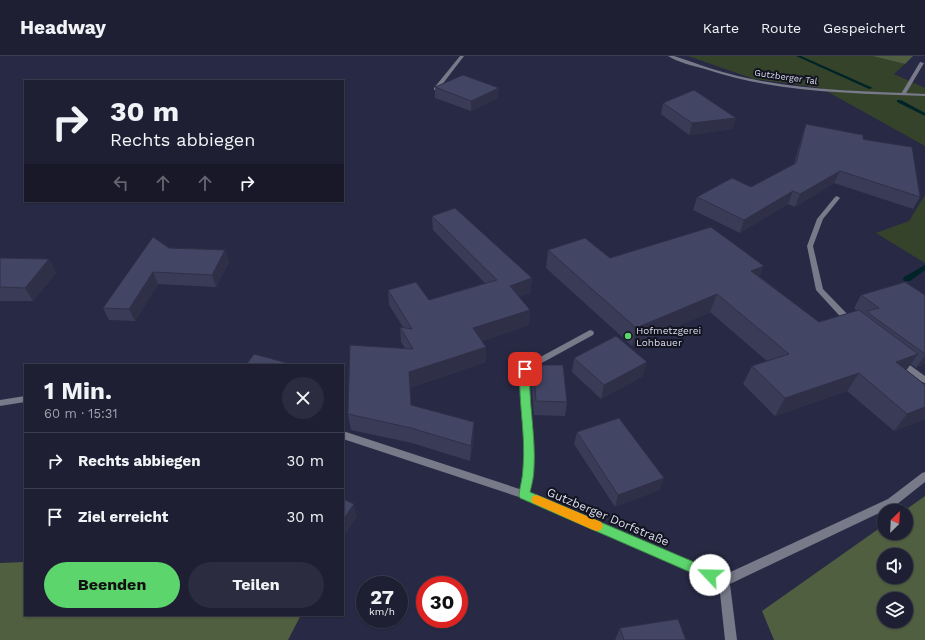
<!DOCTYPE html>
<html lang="de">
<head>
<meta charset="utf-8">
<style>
  :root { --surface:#1e1f33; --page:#2b2c3f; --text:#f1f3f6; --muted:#a1a2ac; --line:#3c3d4e; --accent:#5dd56d }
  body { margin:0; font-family:"Work Sans",sans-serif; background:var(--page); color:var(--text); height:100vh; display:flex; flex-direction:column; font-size:15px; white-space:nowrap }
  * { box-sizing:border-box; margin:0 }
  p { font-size:13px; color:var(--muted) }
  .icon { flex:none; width:22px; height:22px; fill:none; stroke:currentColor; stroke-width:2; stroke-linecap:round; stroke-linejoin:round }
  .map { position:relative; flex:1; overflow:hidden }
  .panel { position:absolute; left:24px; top:308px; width:320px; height:252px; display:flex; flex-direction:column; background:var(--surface); border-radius:0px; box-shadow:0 1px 3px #0004,0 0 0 1px var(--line) }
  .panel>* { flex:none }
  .banner { position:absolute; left:24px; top:24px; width:320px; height:122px; border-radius:0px; box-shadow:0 1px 3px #0004,0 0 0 1px var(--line); background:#1e1f33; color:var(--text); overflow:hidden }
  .needle { width:26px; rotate:24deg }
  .buttons { position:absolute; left:877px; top:448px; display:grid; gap:8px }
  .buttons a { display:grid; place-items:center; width:36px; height:36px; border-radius:50%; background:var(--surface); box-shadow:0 1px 3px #0004,0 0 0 1px var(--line); font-size:20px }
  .speed { position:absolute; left:356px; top:520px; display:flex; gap:8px; font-size:20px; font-weight:700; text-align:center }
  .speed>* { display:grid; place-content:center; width:52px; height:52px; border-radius:50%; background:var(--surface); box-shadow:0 1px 3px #0004,0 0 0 1px var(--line); line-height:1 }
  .speed small { font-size:10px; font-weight:400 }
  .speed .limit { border:6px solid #d22; background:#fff; color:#111 }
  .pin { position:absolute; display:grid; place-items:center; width:34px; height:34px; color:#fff; margin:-17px; border-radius:8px; box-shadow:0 2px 6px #0006 }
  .me { position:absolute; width:44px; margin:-22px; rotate:294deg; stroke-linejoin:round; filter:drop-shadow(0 0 3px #0008) }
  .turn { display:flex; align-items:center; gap:14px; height:84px; padding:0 20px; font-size:18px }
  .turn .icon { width:52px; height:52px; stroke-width:2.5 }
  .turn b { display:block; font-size:28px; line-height:34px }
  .lanes { display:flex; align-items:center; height:38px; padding:0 20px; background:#0003; justify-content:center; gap:20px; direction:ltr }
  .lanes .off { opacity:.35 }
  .round { display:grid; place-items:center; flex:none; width:42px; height:42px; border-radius:21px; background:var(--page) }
  .headline { display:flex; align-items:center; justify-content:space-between; height:68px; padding:0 20px }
  h1 { font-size:24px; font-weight:700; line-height:30px }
  .action { display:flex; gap:8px; margin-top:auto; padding:8px 20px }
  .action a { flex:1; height:46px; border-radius:24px; background:var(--accent); color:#111; font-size:16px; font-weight:700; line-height:46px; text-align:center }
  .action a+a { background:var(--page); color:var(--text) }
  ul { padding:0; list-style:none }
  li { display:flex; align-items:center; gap:12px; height:56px; padding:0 20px; border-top:1px solid var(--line) }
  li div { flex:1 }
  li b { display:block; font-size:15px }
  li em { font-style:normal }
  header { display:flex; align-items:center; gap:24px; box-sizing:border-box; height:56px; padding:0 20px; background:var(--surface); border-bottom:1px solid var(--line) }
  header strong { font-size:19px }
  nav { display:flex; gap:22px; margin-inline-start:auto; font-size:14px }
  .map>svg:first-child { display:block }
  .green { fill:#36432b }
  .forest { fill:#4f5f40; fill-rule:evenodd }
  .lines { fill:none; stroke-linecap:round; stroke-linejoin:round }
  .stream { fill:#002328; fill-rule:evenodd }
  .lane { fill:#787989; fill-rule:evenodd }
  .street { fill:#787989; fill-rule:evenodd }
  .wall { fill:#3a3b57 }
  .shaded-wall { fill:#2f3047 }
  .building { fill:#434565; stroke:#2f3047 }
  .route { fill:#5dd56d; stroke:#3c8a47 }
  .slow { fill:#f59e0b }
  .poi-dot { fill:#5dd56d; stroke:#12131f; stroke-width:1.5 }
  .labels { text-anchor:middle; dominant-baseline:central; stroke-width:4; stroke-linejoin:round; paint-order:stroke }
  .far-street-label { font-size:9px; fill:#dbddef; stroke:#12131f }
  .poi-label { font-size:10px; fill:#dbddef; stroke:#12131f; text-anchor:start }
  .near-street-label { font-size:12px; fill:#dbddef; stroke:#12131f }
</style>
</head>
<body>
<header>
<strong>Headway</strong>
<nav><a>Karte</a><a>Route</a><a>Gespeichert</a></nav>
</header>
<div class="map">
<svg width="925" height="584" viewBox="0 0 925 584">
  <rect width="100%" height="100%" fill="#282944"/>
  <!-- green -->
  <g class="green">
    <polygon points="688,0 872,0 905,8 894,18 925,32 925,90 821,32 754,23"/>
    <polygon points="925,139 925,207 876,177 909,165"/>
  </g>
  <!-- forest -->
  <g class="forest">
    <polygon points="872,0 913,0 905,8"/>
    <path d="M925,440V584H774L762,555L884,469V477H906V455H904ZM884,499H906V521H884ZM884,543H906V565H884Z"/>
    <polygon points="25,506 25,559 301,559 288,584 0,584 0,507"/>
  </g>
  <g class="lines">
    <!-- stream -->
    <g class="stream">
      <polygon points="796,0 801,0 873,32 869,33"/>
      <polygon points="897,44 901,44 925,57 925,60 897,46"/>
      <polygon points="925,209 925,214 910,225 904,225 903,223 904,221"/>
    </g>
    <!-- lane -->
    <g class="lane">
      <polygon points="460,0 464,0 438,34 434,34 434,32"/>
      <polygon points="920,6 924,7 905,39 901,39 901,38"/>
      <polygon points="837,140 840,142 823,163 813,190 823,233 853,264 854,266 853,268 847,268 816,234 807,190 817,163 835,141"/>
      <path d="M590,274L593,275L594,277L593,279L529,314V338L534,400L533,415L529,439L528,442L524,443L520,442L519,439C521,430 524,421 524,412C527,379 520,346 521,313L522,311Z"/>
      <polygon points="900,302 925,320 925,327 922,326 897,307 896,305"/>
    </g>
    <!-- street -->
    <g class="street">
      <path d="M668,0H674C698,8 722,17 747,22C805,35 865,35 925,38V40C851,37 776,37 705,13C693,10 678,6 668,0Z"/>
      <polygon points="25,340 25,346 0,350 0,344"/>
      <polygon points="343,375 535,438 724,519 888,443 922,417 925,416 925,426 896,449 730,528 737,584 725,584 719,528 528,444 343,383"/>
    </g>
  </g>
  <!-- wall -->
  <g class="wall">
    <polygon points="435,31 498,42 471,55 435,42"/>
    <polygon points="663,47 736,62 732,73 689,79 661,58"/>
    <polygon points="806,68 863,83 920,141 913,153 834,127 795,151 788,148 740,177 693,154 697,141 751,131 794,108 802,80"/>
    <polygon points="432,160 532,222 530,237 519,241 530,254 529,269 482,285 486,306 410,332 411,349 474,381 470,405 412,387 351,374 348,358 405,292 401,286 400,271 403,271 389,249 388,234 429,244 485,227 433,174"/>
    <polygon points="169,192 225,194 229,206 216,231 158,228 135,265 109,264 103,252"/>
    <polygon points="548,194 760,221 819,266 857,255 854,252 861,239 925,239 925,308 916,312 911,308 906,314 925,329 925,363 894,375 847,335 775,360 743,328 752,310 767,305 710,256 632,290 546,212"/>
    <polygon points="0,202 49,203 56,217 33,245 0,245"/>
    <polygon points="574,302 643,320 601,343 572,316"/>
    <polygon points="533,309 567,346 565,360 534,359 531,323"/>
    <polygon points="577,376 664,422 659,434 615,451 574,388"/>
    <polygon points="620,572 686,584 615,584"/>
  </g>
  <!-- shaded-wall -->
  <g class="shaded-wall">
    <polygon points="499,32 498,42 471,55 471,45"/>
    <polygon points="736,62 732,73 689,79 692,67"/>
    <polygon points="840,115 834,127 795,151 800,138"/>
    <polygon points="793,135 788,148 740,177 744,164"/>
    <polygon points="225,194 229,206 216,231 212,219"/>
    <polygon points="49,203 56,217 33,245 25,232"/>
    <polygon points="764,210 757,228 751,215"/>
    <polygon points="153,216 158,228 135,265 129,253"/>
    <polygon points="532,222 530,237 509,245 510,230"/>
    <polygon points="717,238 710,256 632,290 636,272"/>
    <polygon points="530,254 529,269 473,288 473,272"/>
    <polygon points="486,291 486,306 410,332 412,364 409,316"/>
    <polygon points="918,298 905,316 896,306"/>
    <polygon points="925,299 925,308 916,312"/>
    <polygon points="647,306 643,320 601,343 604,329"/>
    <polygon points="859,317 847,335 775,360 785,342"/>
    <polygon points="925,351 925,363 894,375 907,358"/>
    <polygon points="474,366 474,381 470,405 471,390"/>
    <polygon points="664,422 659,434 615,451 618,439"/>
    <polygon points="354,448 357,461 343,482 343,464"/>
  </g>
  <!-- building -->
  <g class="building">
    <polygon points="463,19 499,32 471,45 435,31"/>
    <polygon points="694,34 736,62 692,67 663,47"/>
    <polygon points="806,68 863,79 863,83 867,84 912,91 920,141 840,115 800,138 793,135 744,164 697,141 732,122 751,131 796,107"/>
    <polygon points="455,152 532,222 510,230 530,254 473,272 486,291 409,316 411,349 474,366 471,390 411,372 348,358 350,289 413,293 400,271 412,273 388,234 416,226 429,244 497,224 432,160"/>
    <polygon points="711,171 764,210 751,215 819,266 859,254 918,298 896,306 925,329 925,351 907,358 859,317 785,342 752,310 789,298 717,238 636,272 548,194 585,182 610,202"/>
    <polygon points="153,181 169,192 225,194 212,219 153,216 129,253 103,252"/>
    <polygon points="0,202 49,203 25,232 0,231"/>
    <polygon points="905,226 925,239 925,298 871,259 867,255 879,252 861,239"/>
    <polygon points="616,280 647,306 604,329 574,302"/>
    <polygon points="254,298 291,308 290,309 246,309"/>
    <polygon points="533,309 563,309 567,346 536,345"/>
    <polygon points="619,362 664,422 618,439 577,376"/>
    <polygon points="343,443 354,448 343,464"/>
    <polygon points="678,563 686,584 624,584 620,572"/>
  </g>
  <!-- route -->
  <path class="route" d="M525,310L530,313C528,346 536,379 534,412C534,420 532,428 530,436L715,515L716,519L715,523L710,525L706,523L520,442L519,439C520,430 523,421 523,412C526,379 518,346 520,313Z"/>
  <!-- slow -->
  <polygon class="slow" points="537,439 601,466 603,470 601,474 597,475 593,474 533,447 531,444 533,440"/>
  <!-- markers -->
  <circle class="poi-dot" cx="628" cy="280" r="4"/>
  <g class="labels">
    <!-- far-street labels -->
    <g class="far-street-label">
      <text transform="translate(786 21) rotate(8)">Gutzberger Tal</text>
    </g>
    <!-- poi labels -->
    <g class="poi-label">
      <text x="636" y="274">Hofmetzgerei<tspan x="636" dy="12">Lohbauer</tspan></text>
    </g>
    <!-- near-street labels -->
    <g class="near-street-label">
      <text transform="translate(608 461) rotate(23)">Gutzberger Dorfstraße</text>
    </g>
  </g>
</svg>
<div class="buttons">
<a><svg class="needle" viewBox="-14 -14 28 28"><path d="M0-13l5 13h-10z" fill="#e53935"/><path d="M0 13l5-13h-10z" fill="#a1a2ac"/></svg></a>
<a><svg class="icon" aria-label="sound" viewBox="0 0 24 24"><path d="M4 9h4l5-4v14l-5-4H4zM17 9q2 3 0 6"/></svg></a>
<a><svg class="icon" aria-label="layers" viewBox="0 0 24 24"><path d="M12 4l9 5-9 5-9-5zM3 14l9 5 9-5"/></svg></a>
</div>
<div class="speed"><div>27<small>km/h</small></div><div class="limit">30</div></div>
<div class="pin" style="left:525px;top:313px;background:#d93025"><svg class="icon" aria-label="arrive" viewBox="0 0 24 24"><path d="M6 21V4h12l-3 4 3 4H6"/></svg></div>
<svg class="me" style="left:710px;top:519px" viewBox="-20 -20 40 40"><circle r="19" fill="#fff"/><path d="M0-13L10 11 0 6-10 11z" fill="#5dd56d"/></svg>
<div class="banner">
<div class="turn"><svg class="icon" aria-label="right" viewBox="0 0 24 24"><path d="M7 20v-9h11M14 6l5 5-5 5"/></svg><div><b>30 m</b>Rechts abbiegen</div></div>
<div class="lanes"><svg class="icon off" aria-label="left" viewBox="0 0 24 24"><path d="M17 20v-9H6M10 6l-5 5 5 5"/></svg><svg class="icon off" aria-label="ahead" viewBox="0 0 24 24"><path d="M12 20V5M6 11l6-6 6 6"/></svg><svg class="icon off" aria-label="ahead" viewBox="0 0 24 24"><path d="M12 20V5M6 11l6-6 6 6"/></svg><svg class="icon" aria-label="right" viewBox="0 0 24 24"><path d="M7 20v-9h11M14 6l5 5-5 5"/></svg></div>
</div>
<section class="panel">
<div class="headline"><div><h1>1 Min.</h1><p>60 m · 15:31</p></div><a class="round"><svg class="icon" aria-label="close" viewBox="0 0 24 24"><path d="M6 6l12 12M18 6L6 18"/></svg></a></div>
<ul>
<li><svg class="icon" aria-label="right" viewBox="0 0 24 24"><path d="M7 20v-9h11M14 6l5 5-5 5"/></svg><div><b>Rechts abbiegen</b></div><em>30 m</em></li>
<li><svg class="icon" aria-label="arrive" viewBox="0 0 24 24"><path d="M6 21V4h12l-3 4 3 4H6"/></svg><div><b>Ziel erreicht</b></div><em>30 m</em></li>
</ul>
<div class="action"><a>Beenden</a><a>Teilen</a></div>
</section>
</div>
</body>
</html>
